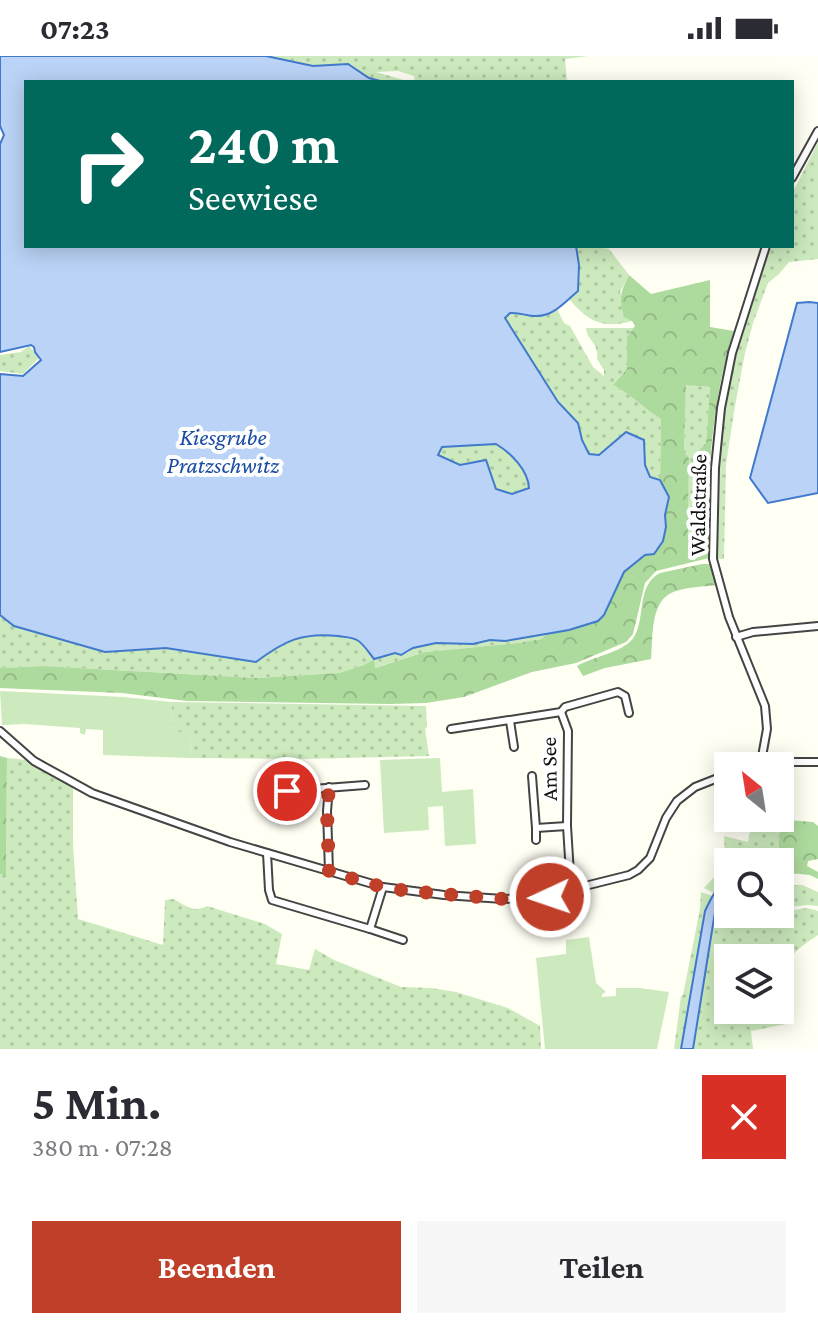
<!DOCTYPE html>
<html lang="de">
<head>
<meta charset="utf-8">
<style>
  :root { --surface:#fff; --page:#f7f7f7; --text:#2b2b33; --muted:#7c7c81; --accent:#c03f29 }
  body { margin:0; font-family:"Crimson Pro",serif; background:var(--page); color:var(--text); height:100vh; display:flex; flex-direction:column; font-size:30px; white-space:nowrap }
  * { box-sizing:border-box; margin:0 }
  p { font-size:26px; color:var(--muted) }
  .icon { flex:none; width:44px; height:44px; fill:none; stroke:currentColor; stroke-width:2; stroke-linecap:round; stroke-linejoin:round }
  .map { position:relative; height:993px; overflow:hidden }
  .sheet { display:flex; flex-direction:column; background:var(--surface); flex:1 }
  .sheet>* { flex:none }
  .top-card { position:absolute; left:24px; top:24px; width:770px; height:168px; border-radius:0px; box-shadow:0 4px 20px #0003; background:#00695c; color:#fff; overflow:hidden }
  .needle { width:52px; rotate:330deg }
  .tools { position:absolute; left:714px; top:696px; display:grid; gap:16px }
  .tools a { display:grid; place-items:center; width:80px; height:80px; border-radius:0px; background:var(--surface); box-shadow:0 4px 20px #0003; font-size:40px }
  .pin { position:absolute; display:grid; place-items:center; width:68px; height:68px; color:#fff; margin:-34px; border:4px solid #fff; border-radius:50%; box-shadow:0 2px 8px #0007 }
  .me { position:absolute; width:88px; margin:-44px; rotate:267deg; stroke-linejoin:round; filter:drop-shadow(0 0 6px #0008) }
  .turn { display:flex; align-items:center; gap:28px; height:168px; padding:0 32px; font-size:36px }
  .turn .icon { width:104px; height:104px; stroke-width:2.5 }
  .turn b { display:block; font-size:56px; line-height:68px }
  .round { display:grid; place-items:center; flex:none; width:84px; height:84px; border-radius:0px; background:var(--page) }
  .summary { display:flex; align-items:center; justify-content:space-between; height:136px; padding:0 32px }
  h1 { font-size:48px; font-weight:700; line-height:60px }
  .primary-button { display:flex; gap:16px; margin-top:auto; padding:16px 32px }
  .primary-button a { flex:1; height:92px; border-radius:0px; background:var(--accent); color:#fff; font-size:32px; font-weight:700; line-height:92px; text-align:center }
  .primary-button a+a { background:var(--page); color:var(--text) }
  .status { display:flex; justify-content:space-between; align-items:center; height:56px; padding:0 40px; background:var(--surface); direction:ltr }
  .status svg { height:22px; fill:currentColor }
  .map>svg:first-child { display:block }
  .grass { fill:url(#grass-dots); fill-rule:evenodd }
  .forest { fill:url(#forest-crowns); fill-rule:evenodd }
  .garden { fill:#cceabd }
  .water { fill:#bad3f6; stroke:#417acc; stroke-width:2; fill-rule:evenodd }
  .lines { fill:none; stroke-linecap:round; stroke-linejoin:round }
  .minor-casing { stroke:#444; stroke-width:10 }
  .minor { stroke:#fff; stroke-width:6 }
  .route { stroke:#c03f29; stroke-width:14; stroke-dasharray:0 25.2 }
  .labels { text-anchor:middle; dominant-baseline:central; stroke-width:8; stroke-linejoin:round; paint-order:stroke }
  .street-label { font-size:22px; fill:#111; stroke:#fff }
  .water-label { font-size:24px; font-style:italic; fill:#1a4ca2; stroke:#fff }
</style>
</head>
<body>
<div class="status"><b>07:23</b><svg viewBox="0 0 49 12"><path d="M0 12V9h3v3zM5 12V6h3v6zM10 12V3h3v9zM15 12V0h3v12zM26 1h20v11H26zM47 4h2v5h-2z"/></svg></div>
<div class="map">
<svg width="818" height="993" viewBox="0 0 818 993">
  <defs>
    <pattern id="grass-dots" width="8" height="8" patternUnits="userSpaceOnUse" patternTransform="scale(2)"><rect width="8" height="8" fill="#cceabd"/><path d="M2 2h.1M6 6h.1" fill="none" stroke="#aec8a1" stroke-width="1.8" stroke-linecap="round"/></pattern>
    <pattern id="forest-crowns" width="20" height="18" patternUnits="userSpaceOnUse" patternTransform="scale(2)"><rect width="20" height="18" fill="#adda9d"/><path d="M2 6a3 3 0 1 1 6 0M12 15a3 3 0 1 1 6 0" fill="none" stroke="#94ba86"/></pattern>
  </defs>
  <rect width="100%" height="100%" fill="#fffff4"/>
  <!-- grass -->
  <g class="grass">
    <polygon points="266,0 588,0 565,3 567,26 415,26 414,20 398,15 376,16 410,26 384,26 369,22 348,8 313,10"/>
    <polygon points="818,86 818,203 789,206 779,218 768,227 766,232 753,267 745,297 735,350 726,408 724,503 716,503 716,452 724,353 734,298 770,190 792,190 792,138"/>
    <path d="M576,190H592L609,193L629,219L620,236L632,265C602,273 589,266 569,243L578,235L579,209Z"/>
    <path d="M557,253L564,267L570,270L593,311L604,320V314L597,303C599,286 587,285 586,272H634L627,281V313L613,329C631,338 644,353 661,363L660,424L650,421L645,409L644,384L599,399L589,398L582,384L578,367L558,346L505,262L509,257C528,256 539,262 557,253Z"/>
    <polygon points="29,290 39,302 23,318 0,315 0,299 21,296"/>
    <polygon points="686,329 710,331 706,387 703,393 699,487 688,484 689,402 684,396"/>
    <path d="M496,388C511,397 527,414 529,432L512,438L496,433L486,404L460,409L437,399L442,391Z"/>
    <path d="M0,559L14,570L105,596L166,592L256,606C284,585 302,576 338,580C344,581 352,581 357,584C364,588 369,597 375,603L395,597H408L413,592L436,587L473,588L490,584L505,585L548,577L541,583L518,587L425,596L374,612V603L364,609L339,617L257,622L43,610L0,612Z"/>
    <polygon points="171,646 426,650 427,671 425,673 429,700 301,703 190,702 191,677 174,676"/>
    <path d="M7,702L28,704L71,728L73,733V789L78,863L163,889L165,844L174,843C185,850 195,857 207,850L265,868L282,878L276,908L309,914L315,893L334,904L401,931L431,932L456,936L508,952L540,970L541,993H0V818H6Z"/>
    <polygon points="780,726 791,726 788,764 780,768 778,801 760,806 728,806 728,826 721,829 714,837 704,832 715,820 725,800 724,780 748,786 753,762 780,762"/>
    <polygon points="780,829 802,829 818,836 818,850 807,849 780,852"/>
    <polygon points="701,836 712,840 705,855 681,993 674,993 681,940 683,939 700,853"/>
    <path d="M720,845L728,852V858L752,860L780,858V856L807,852L818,855V879C773,908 782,919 791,967L751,975L753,993H693L715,856ZM728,902H780V954H728Z"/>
  </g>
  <!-- forest -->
  <g class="forest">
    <path d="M629,219L651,238L710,224V271L734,275C720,317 713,365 710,409C708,440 713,472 709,502L656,515L645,527L633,578L626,586L576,607L532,616L464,641L426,647L391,648L187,645L122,637L0,632V612L43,610L257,622L339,617L364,609L374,603L375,612L425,596L518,587L541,583L548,577L569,574L604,559L624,516L645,499L666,471L665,459L669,441L660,424L661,363C644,353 631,338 613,329L627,313V281L635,270L632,265L624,261C619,241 620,237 629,219ZM686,329L710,331L706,387L698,396L697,406L703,411L699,487L688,483L689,402L684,396Z"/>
    <path d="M702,508H710L716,529C702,531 684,531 671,537C650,547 653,583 651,603L605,612L583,620L577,610C592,601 625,596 634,581C646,562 636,529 660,517Z"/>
    <polygon points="0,700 7,702 6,819 0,818"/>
    <polygon points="788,764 813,766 818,770 818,803 808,805 807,810 818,816 818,823 810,819 780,816 780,806 760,806 778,801 780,767"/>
  </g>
  <!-- garden -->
  <g class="garden">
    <polygon points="0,635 124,641 171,646 174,675 191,677 190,702 103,699 103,674 86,673 85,679 80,677 80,672 24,668 2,669"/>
    <polygon points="440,702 442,736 473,733 476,788 445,790 443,750 428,751 429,774 384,777 380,704"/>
    <polygon points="589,881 596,927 606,936 602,938 602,941 616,940 616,932 640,932 669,936 657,993 545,993 536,902 566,898 566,884"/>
  </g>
  <!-- water -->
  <g class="water">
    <path d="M0,0H266L313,10L348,8L369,22L384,26H26V190H576L579,209L578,235C566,245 554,260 537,260C528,261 521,256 510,257L505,262L558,346L578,367L582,384L589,398L599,399L626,376L644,384L645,409L650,421L660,424L669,441L665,459L666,471L663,485L654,498L645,499L624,516L604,559L598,565L569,574L505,585L490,584L473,588L436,587L413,592L401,599L395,597L374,603C369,597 364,588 357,584C352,581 344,581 338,580C302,576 284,585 256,606L166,592L105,596L14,570L0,559V318L23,320L41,304L35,296L34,291L31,289L0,296V88L4,79L0,70ZM496,388C511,397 528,414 529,432L512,438L496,433L486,404L460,409L438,399L442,391Z"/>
    <polygon points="809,246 818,247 818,437 768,447 750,422 797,247"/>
    <path d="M728,826V837L724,838L715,856L693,993H681L705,855C711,843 715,831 728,826Z"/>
  </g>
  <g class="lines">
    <defs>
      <g id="minor">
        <polyline points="792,122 818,75"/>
        <polyline points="736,581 753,576 818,570"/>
        <polyline points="561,656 568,675 567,770 571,834"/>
        <polyline points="510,665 514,691"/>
        <polyline points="451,673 561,656 565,651 618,636 625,640 629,657"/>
        <polyline points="0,675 34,705 92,737 230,786 383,831 444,839 503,843 550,841 581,831 629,819 638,814 650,802 666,762 677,745 695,731 728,718"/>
        <polyline points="761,706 767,673 765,650 729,561 713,503 715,412 721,352 732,297 766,190"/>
        <polyline points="749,710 761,706 818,706"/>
        <polyline points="532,720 536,772"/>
        <polyline points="287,735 365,729"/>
        <polyline points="536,784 536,772 567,770"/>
        <polyline points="267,797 269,834 272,844 370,873 383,831"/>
        <polyline points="329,815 327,755 329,731"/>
        <polyline points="370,873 403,884"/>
      </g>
    </defs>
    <!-- minor casing -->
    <use href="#minor" class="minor-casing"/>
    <!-- minor -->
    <use href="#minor" class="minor"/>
  </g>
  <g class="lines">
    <!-- route -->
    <polyline class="route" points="287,735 329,731 327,755 329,816 383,831 408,835 503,843 550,841"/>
  </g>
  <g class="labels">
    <!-- street labels -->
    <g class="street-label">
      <text transform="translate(698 449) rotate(-89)">Waldstraße</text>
      <text transform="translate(549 713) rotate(-91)">Am See</text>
    </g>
    <!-- water labels -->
    <g class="water-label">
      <text x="223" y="380">Kiesgrube<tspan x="223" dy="28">Pratzschwitz</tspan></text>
    </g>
  </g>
</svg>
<div class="tools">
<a><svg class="needle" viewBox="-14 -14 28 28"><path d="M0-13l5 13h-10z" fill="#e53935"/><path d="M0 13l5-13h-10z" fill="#7c7c81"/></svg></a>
<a><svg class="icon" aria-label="search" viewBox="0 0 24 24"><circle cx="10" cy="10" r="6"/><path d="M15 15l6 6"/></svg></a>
<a><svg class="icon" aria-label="layers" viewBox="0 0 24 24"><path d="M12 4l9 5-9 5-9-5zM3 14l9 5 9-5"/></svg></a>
</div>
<div class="pin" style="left:287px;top:735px;background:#d93025"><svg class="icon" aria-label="arrive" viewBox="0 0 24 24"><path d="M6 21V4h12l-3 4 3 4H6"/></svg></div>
<svg class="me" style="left:550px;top:841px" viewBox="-20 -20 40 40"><circle r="17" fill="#c03f29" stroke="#fff" stroke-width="3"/><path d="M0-11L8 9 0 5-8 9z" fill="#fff"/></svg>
<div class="top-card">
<div class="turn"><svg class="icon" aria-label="right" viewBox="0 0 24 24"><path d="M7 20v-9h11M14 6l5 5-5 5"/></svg><div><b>240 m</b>Seewiese</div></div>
</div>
</div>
<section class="sheet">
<div class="summary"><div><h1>5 Min.</h1><p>380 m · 07:28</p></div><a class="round" style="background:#d93025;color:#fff"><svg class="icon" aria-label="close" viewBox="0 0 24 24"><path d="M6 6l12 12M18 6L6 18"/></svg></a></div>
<div class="primary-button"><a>Beenden</a><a>Teilen</a></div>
</section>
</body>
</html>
